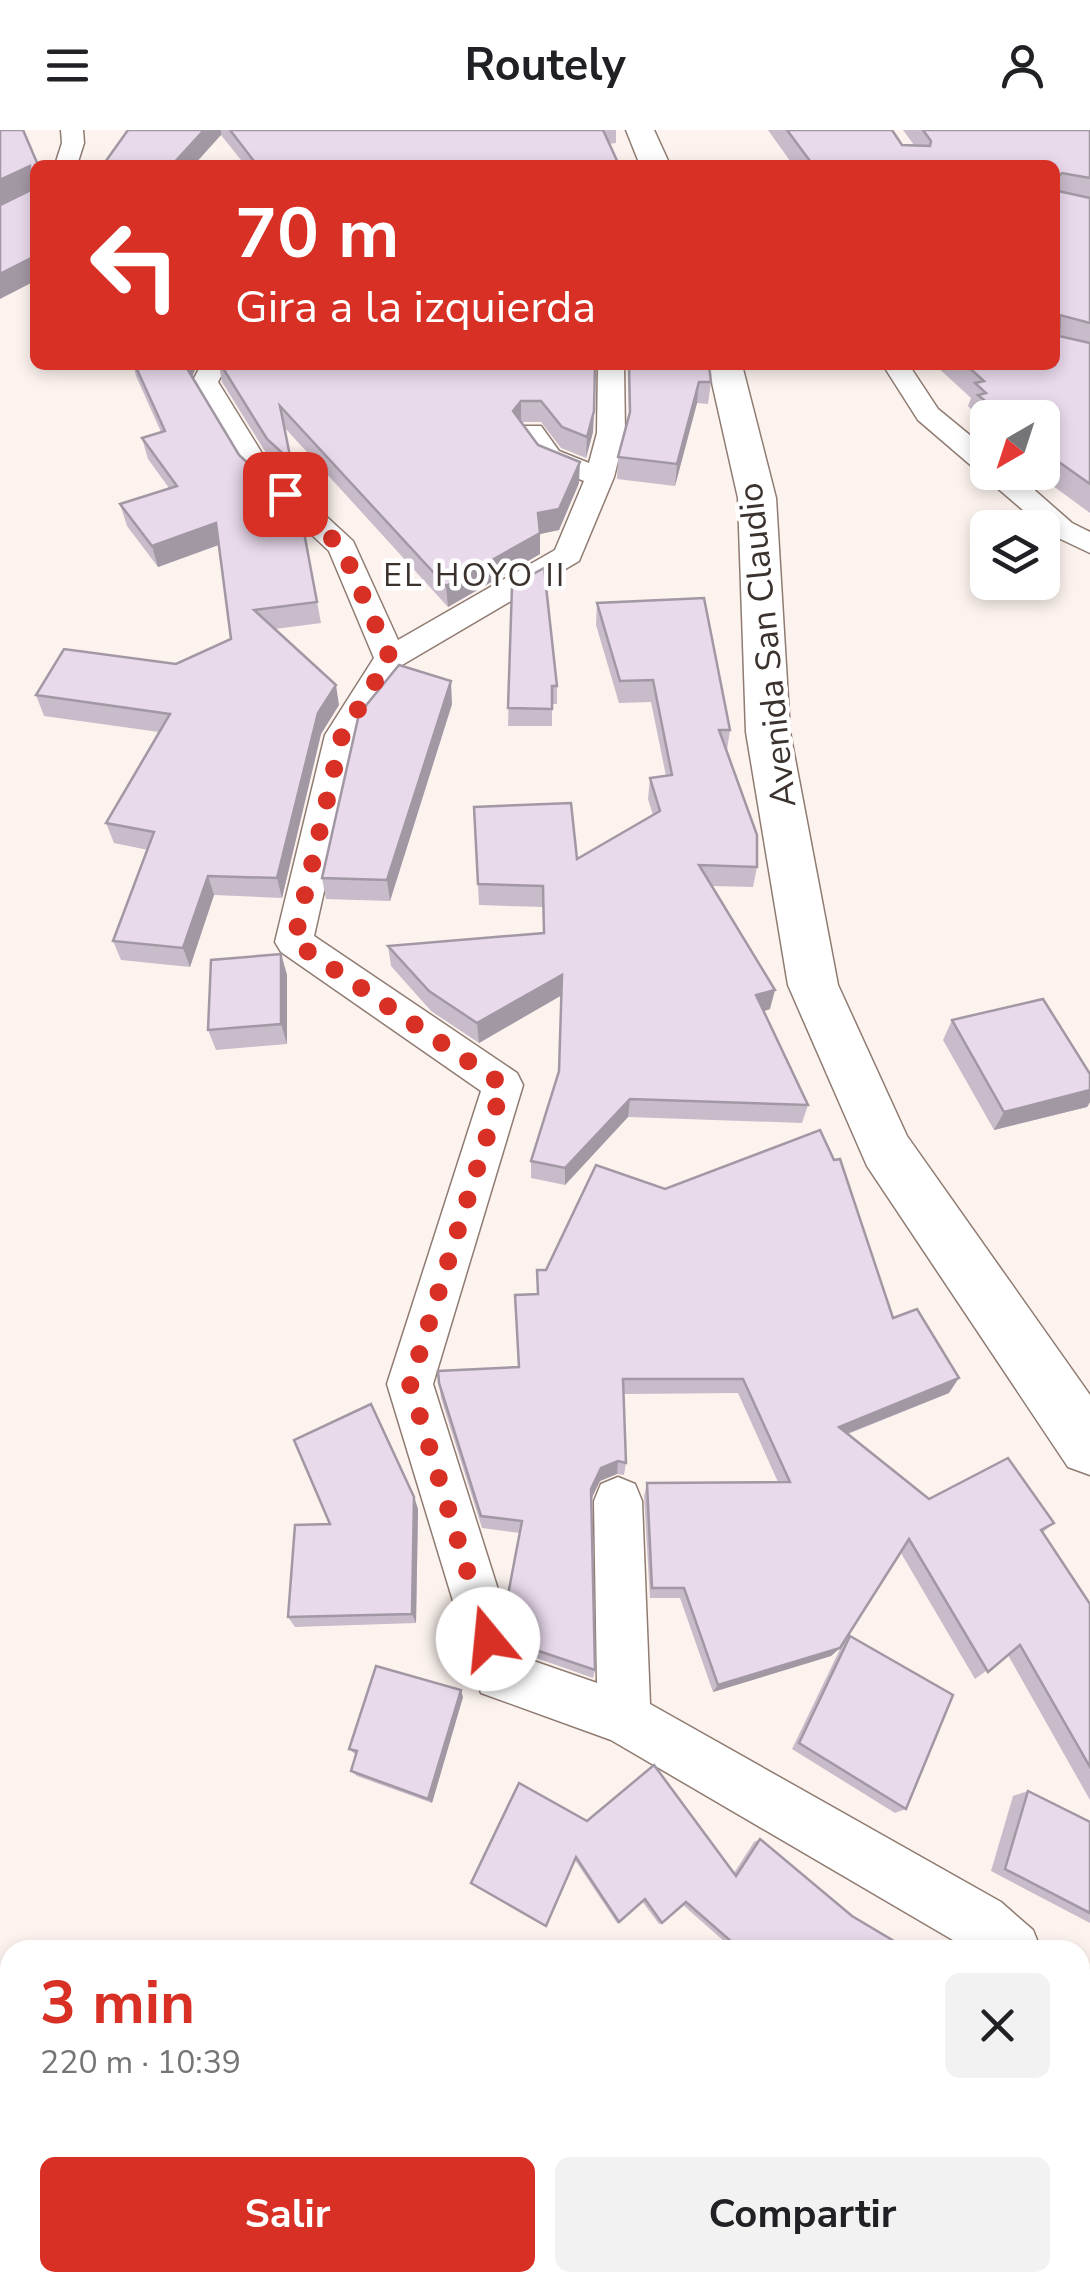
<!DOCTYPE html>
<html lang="es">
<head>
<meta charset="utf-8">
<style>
  :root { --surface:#fff; --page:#f2f2f2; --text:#202124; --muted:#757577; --accent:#d93025 }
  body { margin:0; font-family:"Nunito Sans",sans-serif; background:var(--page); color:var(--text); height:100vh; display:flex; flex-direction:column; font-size:38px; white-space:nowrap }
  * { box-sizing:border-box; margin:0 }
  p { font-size:32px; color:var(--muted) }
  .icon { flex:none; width:55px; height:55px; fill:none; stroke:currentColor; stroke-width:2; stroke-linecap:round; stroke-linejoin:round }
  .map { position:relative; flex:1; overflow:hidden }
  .details { position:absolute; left:0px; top:1810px; width:1090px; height:352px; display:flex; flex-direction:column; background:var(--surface); border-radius:30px 30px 0 0; box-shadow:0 5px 15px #0003 }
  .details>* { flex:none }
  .guide { position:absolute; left:30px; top:30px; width:1030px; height:210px; border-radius:15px; box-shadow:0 5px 15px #0003; background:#d93025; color:#fff; overflow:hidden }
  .needle { width:65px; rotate:219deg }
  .buttons { position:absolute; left:970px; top:270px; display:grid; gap:20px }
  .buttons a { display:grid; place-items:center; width:90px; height:90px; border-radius:15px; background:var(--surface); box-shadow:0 5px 15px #0003; font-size:50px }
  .pin { position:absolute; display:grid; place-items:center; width:85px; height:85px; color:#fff; margin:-42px; border-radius:20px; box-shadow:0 5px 15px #0006 }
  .me { position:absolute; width:110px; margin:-55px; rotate:343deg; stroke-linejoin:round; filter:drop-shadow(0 0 8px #0008) }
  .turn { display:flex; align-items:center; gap:35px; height:210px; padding:0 40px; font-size:45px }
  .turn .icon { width:130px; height:130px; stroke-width:2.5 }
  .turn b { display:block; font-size:70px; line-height:85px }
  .round { display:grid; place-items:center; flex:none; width:105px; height:105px; border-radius:15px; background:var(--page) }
  .overview { display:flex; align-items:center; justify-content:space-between; height:170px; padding:0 40px }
  h1 { font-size:60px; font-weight:700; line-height:75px; color:var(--accent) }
  .primary-button { display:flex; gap:20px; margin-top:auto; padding:20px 40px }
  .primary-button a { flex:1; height:115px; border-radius:15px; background:var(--accent); color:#fff; font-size:40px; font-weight:700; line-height:115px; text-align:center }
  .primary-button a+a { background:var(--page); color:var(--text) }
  header { display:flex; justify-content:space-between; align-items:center; height:130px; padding:0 40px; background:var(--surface); font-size:45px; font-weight:700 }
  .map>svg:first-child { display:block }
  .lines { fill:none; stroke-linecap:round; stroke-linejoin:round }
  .minor-casing { stroke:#8f7b71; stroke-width:3 }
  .tertiary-casing { stroke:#8f7b71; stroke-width:3 }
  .minor { fill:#fff; fill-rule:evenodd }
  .tertiary { fill:#fff; fill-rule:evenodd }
  .wall { fill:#c8bbca }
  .shaded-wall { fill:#a298a4 }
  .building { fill:#e8d9eb; stroke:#a298a4; stroke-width:2.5 }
  .route { stroke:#d93025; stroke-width:18; stroke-dasharray:0 32.4 }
  .labels { text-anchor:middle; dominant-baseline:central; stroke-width:9; stroke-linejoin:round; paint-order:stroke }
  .far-neighbourhood-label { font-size:32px; letter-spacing:2.5px; fill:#3b322e; stroke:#fff }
  .street-label { font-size:35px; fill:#3b322e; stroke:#fff }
</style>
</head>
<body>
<header><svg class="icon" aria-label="menu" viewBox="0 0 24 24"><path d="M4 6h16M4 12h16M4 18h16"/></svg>Routely<svg class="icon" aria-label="person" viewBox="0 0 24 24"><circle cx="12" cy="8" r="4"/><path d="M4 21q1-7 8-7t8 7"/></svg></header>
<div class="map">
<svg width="1090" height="2162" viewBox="0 0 1090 2162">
  <rect width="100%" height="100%" fill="#fcf3ee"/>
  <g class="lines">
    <defs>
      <g id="minor">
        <polygon points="61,0 83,0 84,13 77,35 55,35 62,13"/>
        <polygon points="201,235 227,235 218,252 268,333 353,411 398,510 555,420 584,351 539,333 517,302 521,296 541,296 559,321 589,333 597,303 598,235 624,235 625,303 614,347 579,431 402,535 359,605 314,806 517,943 523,955 433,1254 519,1526 597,1553 594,1371 601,1354 618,1347 635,1354 642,1371 650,1574 1001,1772 1033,1800 1041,1820 970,1820 611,1610 481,1563 387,1254 481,961 281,822 275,812 325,605 374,528 329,421 247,344 192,252"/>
        <polygon points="883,235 909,235 938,279 988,320 988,342 1014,342 1072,393 1090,402 1090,423 1052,405 918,290"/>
        <polygon points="1080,1851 1090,1855 1090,1918 1080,1914"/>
      </g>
      <g id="tertiary">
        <polygon points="626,0 654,0 670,35 640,35"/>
        <polygon points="708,235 742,235 776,368 790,602 838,855 907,1006 1090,1265 1090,1345 1068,1337 867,1036 788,855 746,602 738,368"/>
      </g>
    </defs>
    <!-- minor casing -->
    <use href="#minor" class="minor-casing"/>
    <!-- tertiary casing -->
    <use href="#tertiary" class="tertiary-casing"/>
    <!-- minor -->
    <use href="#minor" class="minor"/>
    <!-- tertiary -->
    <use href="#tertiary" class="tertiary"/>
  </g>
  <!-- wall -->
  <g class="wall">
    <polygon points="128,0 616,0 616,13 609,14 619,35 245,35 221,5"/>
    <polygon points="768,0 892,0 902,15 914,15 903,0 1090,0 1090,383 1034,342 1042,342 1042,288 988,288 988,302 971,288 973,281 968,276 971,268 935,235 1055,235 1055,35 793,35"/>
    <polygon points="133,235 197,235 192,246 239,325 300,381 321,493 275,499 339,575 321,604 282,768 214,765 190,837 121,830 113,811 148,720 114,713 106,693 159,602 44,586 36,565 176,534 231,509 219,415 158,437 127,396 120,374 169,358 148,329 142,308 161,302 136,246"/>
    <polygon points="219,235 595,235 593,302 586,328 561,318 541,292 521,292 538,315 579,353 559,400 540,404 540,424 448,477 285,298 294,352 271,331 222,252"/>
    <polygon points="628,235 709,235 711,252 708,274 697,273 675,356 617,349 618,327 629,287"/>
    <polygon points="512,456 557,556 557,574 552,574 552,596 508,596"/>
    <polygon points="597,473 730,600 727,620 757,737 753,757 712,756 770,879 764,881 808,975 802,993 628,987 565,1055 531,1048 531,1031 559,941 562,865 479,913 431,881 391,836 388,816 544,803 543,777 479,775 474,677 577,729 653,685 648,669 650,648 666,646 651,572 619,573 596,495"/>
    <polygon points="452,574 390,771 326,769 322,748"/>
    <polygon points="281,824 287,845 287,914 216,920 208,900"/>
    <polygon points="952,890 1090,944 1090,972 1087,977 994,1000 943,910"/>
    <polygon points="537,1140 893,1188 949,1263 848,1304 929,1369 1054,1393 1042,1403 1090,1474 1090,1670 1008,1525 975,1549 901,1423 840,1518 831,1526 713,1562 680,1468 650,1468 644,1366 647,1353 778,1352 738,1263 624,1264 626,1333 624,1345 617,1344 600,1351 592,1368 595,1540 593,1548 522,1523 520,1499 514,1497 508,1479 507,1470 520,1403 482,1398 441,1268 439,1253 519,1237 537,1164"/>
    <polygon points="414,1367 418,1379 416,1493 295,1497 288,1487"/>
    <polygon points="850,1506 906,1679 895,1683 792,1619 842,1515"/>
    <polygon points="463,1567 432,1673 357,1646 351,1641 356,1625 349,1619"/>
    <polygon points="1028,1661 1090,1692 1090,1793 991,1741 1013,1666"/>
    <polygon points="587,1691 734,1743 754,1712 760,1709 852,1786 909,1820 734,1820 683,1775 662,1793 659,1794 642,1771 617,1793 575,1730 546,1797 474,1755"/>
    <polygon points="747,2152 1078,2152 1080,2162 957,2162 955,2153 933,2162 720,2162"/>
  </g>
  <!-- shaded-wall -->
  <g class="shaded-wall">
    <polygon points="204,0 221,0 221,5 194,35 172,35"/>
    <polygon points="30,36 35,57 0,74 0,50"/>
    <polygon points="35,126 35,151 0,169 0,144"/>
    <polygon points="184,235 197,235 189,254"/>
    <polygon points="699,252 697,273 675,356 677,334"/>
    <polygon points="521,271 521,292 513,281"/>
    <polygon points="594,281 593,302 586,328 587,307"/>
    <polygon points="580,332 579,353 559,400 540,404 540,424 448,477 446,456 538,383"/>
    <polygon points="216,393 221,414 158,437 152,416"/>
    <polygon points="451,551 452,574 390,771 387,750"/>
    <polygon points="336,555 339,575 321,604 282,768 277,748 318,583"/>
    <polygon points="208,746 214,765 190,837 183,818"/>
    <polygon points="281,824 287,845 287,914 281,894"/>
    <polygon points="562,845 562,865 479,913 477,893"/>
    <polygon points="775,860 770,879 752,885 756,865"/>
    <polygon points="1090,960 1090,972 1087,977 994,1000 1004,982"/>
    <polygon points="630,969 628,987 565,1055 565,1038"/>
    <polygon points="959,1248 949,1263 831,1310 839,1297"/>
    <polygon points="618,1331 617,1344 600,1351 590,1371 591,1359 601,1338"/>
    <polygon points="414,1367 418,1379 416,1493 412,1484"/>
    <polygon points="840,1518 831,1526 713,1562 718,1555"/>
    <polygon points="461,1560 463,1567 432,1673 428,1669"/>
  </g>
  <!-- building -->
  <g class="building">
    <polygon points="0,0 23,0 38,35 35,35 35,126 0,144 0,75 31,60 30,36 0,50"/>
    <polygon points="128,0 204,0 172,35 103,35"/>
    <polygon points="230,0 603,0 619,35 257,35"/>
    <polygon points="787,0 892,0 902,15 930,16 931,11 923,0 1090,0 1090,48 1062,43 1058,47 1058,61 1090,68 1090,193 1060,185 1059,206 1090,213 1090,354 1042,320 1042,288 1006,288 978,265 986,263 975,253 984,251 966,235 1055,235 1055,35 813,35"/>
    <polygon points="135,235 185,235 239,325 300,381 317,472 254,480 336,555 318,583 277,748 208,746 183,818 113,811 154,702 106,693 170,584 36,565 64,519 176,534 231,509 216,393 152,416 120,374 177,356 142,308 165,301"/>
    <polygon points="221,235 595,235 594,281 587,307 562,297 541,271 521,271 513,281 538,315 580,332 559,379 538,383 540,403 446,456 280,276 291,331 267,309"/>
    <polygon points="629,235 709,235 711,252 699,252 677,334 618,327 630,282"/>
    <polygon points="544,438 557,556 552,556 552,579 508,578 512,456"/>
    <polygon points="704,468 730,600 719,600 757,705 757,737 699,735 775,860 756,865 808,975 630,969 565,1038 531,1031 559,941 562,845 477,893 429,861 388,816 544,803 543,756 478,754 474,677 571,673 577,729 660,681 650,648 672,645 653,550 620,551 597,473"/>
    <polygon points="399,535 451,551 387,750 322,748 359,584"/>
    <polygon points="281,824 281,894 208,900 211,830"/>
    <polygon points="1043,869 1090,944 1090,960 1004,982 952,890"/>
    <polygon points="820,1000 834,1030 840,1029 893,1188 917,1179 959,1248 839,1297 929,1369 1008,1328 1054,1393 1041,1400 1090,1474 1090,1637 1020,1515 988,1542 909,1409 840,1518 718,1555 684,1458 652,1458 647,1353 790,1352 743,1249 623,1249 626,1333 618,1331 601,1338 591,1359 595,1540 521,1515 519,1490 513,1488 507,1470 522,1391 481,1386 439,1253 438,1241 519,1237 515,1165 538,1164 537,1140 546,1140 596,1035 665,1059"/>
    <polygon points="371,1274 414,1367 412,1484 288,1487 295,1395 330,1394 294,1310"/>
    <polygon points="850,1506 953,1565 906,1679 799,1613"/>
    <polygon points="376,1536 461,1560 428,1669 351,1641 357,1621 349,1619"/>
    <polygon points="654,1635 736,1746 760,1709 852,1786 909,1820 741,1820 686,1772 662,1793 645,1769 619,1792 576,1727 546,1796 471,1753 519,1653 587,1691"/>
    <polygon points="1028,1661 1090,1692 1090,1783 1005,1739"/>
    <polygon points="789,2152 958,2152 933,2162 761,2162"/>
    <polygon points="968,2152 1078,2152 1080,2162 969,2162"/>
  </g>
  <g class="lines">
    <!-- route -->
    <polyline class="route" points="285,364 342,418 390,528 342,605 294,812 503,955 410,1254 488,1509"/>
  </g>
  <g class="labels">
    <!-- far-neighbourhood labels -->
    <g class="far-neighbourhood-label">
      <text x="475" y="445">EL HOYO II</text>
    </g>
    <!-- street labels -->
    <g class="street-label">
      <text transform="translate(767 515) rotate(-96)">Avenida San Claudio</text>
    </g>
  </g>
</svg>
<div class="buttons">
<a><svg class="needle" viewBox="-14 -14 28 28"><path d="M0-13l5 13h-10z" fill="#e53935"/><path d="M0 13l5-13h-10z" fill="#757577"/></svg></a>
<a><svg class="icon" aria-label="layers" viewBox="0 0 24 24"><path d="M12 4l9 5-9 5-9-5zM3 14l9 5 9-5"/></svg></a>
</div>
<div class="pin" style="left:285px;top:364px;background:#d93025"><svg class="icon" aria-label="arrive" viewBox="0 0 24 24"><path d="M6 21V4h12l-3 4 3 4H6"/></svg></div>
<svg class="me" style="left:488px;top:1509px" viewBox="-20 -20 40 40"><circle r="19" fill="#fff"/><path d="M0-13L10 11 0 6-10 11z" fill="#d93025"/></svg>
<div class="guide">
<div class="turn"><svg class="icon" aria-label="left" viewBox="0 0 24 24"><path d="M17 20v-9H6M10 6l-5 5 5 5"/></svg><div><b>70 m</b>Gira a la izquierda</div></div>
</div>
<section class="details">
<div class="overview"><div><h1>3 min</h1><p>220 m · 10:39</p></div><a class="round"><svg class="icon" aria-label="close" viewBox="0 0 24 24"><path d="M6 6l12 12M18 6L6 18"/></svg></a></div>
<div class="primary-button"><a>Salir</a><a>Compartir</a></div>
</section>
</div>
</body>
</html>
